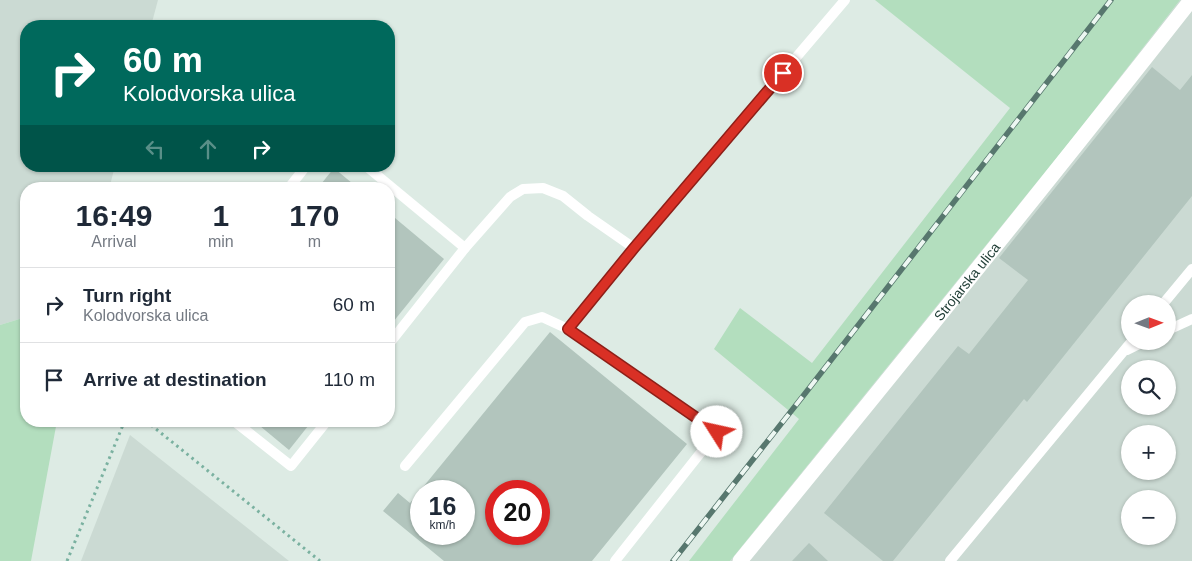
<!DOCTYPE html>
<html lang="en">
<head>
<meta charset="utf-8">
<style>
  :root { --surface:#fff; --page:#f2f2f3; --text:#1f2937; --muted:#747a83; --line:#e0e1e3 }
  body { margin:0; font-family:Helvetica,sans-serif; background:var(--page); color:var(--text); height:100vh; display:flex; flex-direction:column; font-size:19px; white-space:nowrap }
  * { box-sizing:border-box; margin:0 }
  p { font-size:16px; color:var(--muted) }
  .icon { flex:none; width:28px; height:28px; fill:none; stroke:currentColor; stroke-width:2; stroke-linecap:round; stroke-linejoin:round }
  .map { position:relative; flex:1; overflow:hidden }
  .sheet { position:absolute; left:20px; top:182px; width:375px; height:245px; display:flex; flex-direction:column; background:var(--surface); border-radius:20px; box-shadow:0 1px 4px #0004 }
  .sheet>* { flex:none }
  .banner { position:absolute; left:20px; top:20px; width:375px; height:152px; border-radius:20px; box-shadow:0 1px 4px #0004; background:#00695c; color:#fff; overflow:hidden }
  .needle { width:32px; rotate:89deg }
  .tools { position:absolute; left:1121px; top:295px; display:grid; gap:10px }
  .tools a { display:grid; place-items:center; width:55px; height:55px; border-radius:50%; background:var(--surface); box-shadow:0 1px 4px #0004; font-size:25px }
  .speed { position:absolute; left:410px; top:480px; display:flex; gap:10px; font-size:25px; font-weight:700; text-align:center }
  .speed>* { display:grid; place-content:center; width:65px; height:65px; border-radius:50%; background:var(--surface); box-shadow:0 1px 4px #0004; line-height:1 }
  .speed small { font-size:12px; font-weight:400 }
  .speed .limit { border:8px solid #d22; background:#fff; color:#111 }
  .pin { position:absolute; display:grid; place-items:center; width:42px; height:42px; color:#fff; margin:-21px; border:2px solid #fff; border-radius:50%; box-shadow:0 1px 5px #0007 }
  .me { position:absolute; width:55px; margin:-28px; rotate:305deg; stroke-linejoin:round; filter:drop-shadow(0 0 4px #0008) }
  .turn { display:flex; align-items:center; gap:18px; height:105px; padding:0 20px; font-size:22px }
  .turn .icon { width:65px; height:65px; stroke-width:2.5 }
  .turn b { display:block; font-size:35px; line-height:42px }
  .lanes { display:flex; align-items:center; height:48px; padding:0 20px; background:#0003; justify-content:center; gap:25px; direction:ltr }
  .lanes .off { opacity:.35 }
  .eta { display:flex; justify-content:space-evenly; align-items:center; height:85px; text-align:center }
  .eta b { font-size:30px; font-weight:800; line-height:35px }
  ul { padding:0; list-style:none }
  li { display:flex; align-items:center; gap:15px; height:75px; padding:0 20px; border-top:1px solid var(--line) }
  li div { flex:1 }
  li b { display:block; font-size:19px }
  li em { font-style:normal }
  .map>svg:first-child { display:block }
  .built { fill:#cbdad3; fill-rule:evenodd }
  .green { fill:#b3debe }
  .building { fill:#b2c5bd; fill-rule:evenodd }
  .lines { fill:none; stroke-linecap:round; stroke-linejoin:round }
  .path { stroke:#7ab1a0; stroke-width:3; stroke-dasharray:2.5 4; stroke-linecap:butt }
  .service { stroke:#fff; stroke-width:10 }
  .minor { stroke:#fff; stroke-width:15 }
  .rail-casing { stroke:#57776e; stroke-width:5.5 }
  .rail { stroke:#edf7f2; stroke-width:4; stroke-dasharray:11; stroke-linecap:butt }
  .route-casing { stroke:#8d1f18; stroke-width:12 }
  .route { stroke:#d93025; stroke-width:9 }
  .labels { text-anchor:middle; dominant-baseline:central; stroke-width:5; stroke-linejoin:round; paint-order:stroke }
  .street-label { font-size:14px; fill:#1d3b33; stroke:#edf7f2 }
</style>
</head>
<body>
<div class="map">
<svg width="1192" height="561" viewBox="0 0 1192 561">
  <rect width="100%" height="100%" fill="#ddebe4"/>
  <!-- built -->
  <g class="built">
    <polygon points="0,0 158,0 151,26 26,26 26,166 115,166 109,189 26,189 26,317 0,325"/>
    <path d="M1180,0H1192V561H730L1072,139ZM1130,304H1168V341H1130ZM1130,369H1168V406H1130ZM1130,434H1168V471H1130ZM1130,499H1168V536H1130Z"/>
    <polygon points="130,435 289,561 81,561"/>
  </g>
  <!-- green -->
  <g class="green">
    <polygon points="875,0 1180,0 1072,139 730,561 689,561 799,419 714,349 740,308 812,363 1010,108"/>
    <polygon points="26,317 26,421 57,421 31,561 0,561 0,325"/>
  </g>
  <!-- building -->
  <g class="building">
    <polygon points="1152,67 1180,90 1192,75 1192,196 1027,402 1024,399 893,561 883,561 824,513 958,346 969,354 1028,280 999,258"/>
    <polygon points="334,168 359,189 317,189"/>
    <polygon points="389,213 444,259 389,327"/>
    <path d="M550,332L687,444L592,561H444L383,511L398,493L410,503ZM421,491H464V534H421ZM496,491H539V534H496Z"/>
    <polygon points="254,421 312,421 289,450"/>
    <polygon points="809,543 828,561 792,561"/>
  </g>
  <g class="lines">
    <!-- path -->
    <g class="path">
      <polyline points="146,421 320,561"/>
      <polyline points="67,561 123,425 126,421"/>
    </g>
    <!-- service -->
    <g class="service">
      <polyline points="366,166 465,248"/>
      <polyline points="288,189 306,166"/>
      <polyline points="1163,304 1192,269"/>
      <polyline points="568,329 634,248 845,0"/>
      <polyline points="1168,330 1192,319"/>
      <polyline points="389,344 465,248 510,197 523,189 543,188 563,196 588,216 634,248"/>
      <polyline points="1127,350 1145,341"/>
      <polyline points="234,421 291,466 327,421"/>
      <polyline points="405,466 525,322 542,317 568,329 717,432 615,561"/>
      <polyline points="950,561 1132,341"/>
    </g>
    <!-- minor -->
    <path class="minor" id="s1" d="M740,561C892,375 1043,189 1191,0"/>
    <defs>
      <polyline id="rail" points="673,561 807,391 1111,0"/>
    </defs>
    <!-- rail casing -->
    <use href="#rail" class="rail-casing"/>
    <!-- rail -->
    <use href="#rail" class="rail"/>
  </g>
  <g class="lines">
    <defs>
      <polyline id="route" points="717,432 568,329 634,248 783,73"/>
    </defs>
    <!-- route casing -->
    <use href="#route" class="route-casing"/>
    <!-- route -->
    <use href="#route" class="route"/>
  </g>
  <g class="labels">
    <!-- street labels -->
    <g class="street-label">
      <text stroke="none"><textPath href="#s1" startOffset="360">Strojarska ulica</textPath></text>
    </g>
  </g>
</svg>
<div class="tools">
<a><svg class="needle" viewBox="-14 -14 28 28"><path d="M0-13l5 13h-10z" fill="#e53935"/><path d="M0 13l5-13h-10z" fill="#747a83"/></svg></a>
<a><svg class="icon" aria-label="search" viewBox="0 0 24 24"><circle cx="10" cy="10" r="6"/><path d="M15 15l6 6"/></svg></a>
<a>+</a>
<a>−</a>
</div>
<div class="speed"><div>16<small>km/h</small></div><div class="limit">20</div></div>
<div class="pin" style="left:783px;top:73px;background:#d93025"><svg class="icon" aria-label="arrive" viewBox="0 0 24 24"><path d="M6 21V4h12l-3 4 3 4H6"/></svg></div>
<svg class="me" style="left:717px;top:432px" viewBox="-20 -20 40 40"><circle r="19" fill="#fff"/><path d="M0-13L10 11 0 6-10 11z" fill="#d93025"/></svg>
<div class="banner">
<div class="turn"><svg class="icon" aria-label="right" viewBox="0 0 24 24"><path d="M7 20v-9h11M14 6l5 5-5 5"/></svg><div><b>60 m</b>Kolodvorska ulica</div></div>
<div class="lanes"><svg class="icon off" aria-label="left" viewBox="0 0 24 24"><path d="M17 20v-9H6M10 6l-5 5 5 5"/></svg><svg class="icon off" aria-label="ahead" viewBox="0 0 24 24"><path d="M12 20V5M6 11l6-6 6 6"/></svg><svg class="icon" aria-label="right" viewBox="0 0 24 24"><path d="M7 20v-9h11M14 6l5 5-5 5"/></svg></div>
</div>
<section class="sheet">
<div class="eta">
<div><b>16:49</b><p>Arrival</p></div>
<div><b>1</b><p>min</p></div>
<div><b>170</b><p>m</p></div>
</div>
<ul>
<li><svg class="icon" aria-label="right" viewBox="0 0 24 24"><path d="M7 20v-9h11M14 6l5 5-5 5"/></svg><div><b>Turn right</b><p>Kolodvorska ulica</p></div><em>60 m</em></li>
<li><svg class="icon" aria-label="arrive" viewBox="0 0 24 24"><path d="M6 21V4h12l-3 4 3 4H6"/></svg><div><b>Arrive at destination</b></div><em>110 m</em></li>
</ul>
</section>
</div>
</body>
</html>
